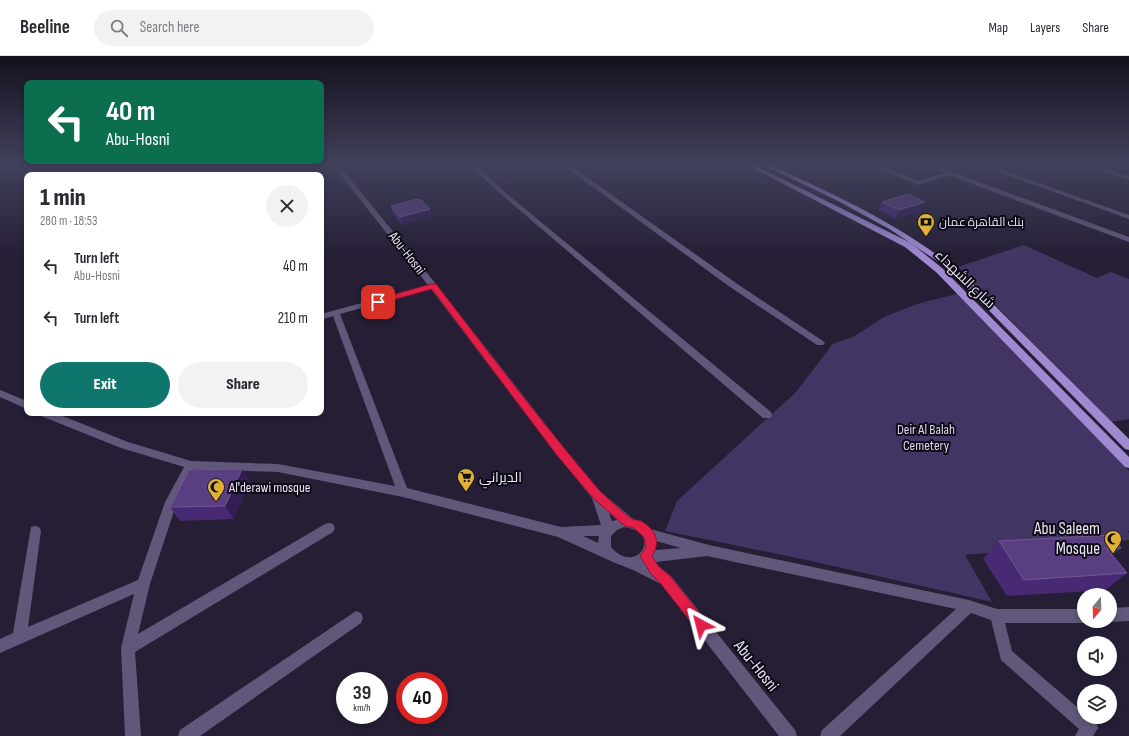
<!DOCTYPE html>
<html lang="en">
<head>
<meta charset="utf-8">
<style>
  :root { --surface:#fff; --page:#f2f2f3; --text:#2b2b33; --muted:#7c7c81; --line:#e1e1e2; --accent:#0f766e }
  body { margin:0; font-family:"Sofia Sans Condensed",Cairo,sans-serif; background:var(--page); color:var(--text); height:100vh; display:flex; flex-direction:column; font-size:15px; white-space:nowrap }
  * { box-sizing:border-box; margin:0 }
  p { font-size:13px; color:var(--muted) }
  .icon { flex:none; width:22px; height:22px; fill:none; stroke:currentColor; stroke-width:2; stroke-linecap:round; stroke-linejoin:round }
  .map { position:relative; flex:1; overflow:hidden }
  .details { position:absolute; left:24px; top:116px; width:300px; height:244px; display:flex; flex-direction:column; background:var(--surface); border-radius:8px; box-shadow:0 2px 6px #0003 }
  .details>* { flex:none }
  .guide { position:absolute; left:24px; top:24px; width:300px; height:84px; border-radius:8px; box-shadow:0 2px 6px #0003; background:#0b6e4f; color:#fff; overflow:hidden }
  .needle { width:26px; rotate:199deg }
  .tools { position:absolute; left:1077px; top:532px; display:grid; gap:8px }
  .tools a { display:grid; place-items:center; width:40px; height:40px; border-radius:50%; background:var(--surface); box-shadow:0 2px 6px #0003; font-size:20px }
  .speed { position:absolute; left:336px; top:616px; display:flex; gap:8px; font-size:20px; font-weight:700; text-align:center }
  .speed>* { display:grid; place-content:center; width:52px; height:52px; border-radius:50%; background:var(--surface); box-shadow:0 2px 6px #0003; line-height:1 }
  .speed small { font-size:10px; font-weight:400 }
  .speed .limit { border:6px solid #d22; background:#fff; color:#111 }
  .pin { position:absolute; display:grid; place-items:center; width:34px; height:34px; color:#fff; margin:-17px; border-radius:8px; box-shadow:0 2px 6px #0006 }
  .me { position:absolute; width:44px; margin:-22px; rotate:322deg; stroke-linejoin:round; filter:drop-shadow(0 0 3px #0008) }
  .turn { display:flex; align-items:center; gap:14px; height:84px; padding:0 16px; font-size:18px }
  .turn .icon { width:52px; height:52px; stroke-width:2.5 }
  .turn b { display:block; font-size:28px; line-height:34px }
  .round { display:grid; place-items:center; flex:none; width:42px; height:42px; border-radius:21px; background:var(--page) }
  .headline { display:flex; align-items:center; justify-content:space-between; height:68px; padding:0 16px }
  h1 { font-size:24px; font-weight:800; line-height:30px }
  .cta { display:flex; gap:8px; margin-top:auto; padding:8px 16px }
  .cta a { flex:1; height:46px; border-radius:24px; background:var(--accent); color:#fff; font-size:16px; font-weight:800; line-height:46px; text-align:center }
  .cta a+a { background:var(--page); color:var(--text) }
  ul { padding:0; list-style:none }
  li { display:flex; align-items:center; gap:12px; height:52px; padding:0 16px }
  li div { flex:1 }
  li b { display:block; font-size:15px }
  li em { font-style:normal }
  header { display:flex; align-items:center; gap:24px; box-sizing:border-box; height:56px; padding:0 20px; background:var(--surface); border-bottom:1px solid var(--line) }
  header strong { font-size:19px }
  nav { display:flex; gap:22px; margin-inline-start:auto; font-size:14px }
  .search { width:280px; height:36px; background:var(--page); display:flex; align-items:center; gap:10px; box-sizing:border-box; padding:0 14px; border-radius:22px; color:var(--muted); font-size:15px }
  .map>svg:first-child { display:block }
  .green { fill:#433563 }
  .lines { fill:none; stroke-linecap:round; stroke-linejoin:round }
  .minor { fill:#61577a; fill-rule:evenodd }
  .major { fill:#9f8ad2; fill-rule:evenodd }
  .wall { fill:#472a73 }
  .shaded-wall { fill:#321d54 }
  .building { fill:#593e81; stroke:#705993 }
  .route { fill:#e11d48; stroke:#92132f }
  .labels { text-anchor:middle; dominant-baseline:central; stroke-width:4; stroke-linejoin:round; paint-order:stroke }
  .far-poi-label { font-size:12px; fill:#eae6f6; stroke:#0d0a15; text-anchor:start }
  .street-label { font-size:14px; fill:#eae6f6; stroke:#0d0a15 }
  .park-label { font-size:14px; fill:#ddd8ef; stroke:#0d0a15 }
  .poi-label { font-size:14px; fill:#eae6f6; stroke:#0d0a15; text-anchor:start }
  .near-poi-label { font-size:17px; fill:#eae6f6; stroke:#0d0a15; text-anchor:end }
  .near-street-label { font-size:17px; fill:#eae6f6; stroke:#0d0a15 }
</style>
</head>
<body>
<header>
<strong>Beeline</strong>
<div class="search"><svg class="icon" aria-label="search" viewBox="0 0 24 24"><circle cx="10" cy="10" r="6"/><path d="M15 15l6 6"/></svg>Search here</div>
<nav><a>Map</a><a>Layers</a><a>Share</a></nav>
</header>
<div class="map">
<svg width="1129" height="680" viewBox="0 0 1129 680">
  <rect width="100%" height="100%" fill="#251e35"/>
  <!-- green -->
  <g class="green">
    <polygon points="1024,189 1097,222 1111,216 1129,223 1129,363 1111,366 958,211"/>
    <polygon points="960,237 1129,415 1129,475 1127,475 1129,477 1129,484 965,499 992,546 807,504 665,475 677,445 796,336 829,293 832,288 853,281 884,261 917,248"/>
  </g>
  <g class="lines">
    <!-- minor -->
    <g class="minor">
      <path d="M331,107H337L436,228L564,392L601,436L632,462L647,469L650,473L709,489L969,544L997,553H1084V565H1088L1084,567H1005L1012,595L1084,657V661H1089L1096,666L1098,672L1093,680H1075L1079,673L1001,604L991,564L971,557L840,680H820L822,674L956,553L707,500L656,506L660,511L671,520L795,674L797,680H779L661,528L633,514L613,506L558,481L403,441L278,416L194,413L177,446L150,528L138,578L325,468L329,467L333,468L335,472L333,476L135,596L141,680H125L121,592L134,538L0,597V583L13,577L31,471L35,470L39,471L41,475L28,571L138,524L165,446L184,411L121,392L41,360L40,357H55L128,386L191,405L278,408L395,430L333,260L321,264V258L428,229ZM431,233L556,398L592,442L601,469L561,471L407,432L340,258ZM609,457L617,464L612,465ZM624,471C664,476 637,521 611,491V480L617,474ZM583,480H599L598,487ZM656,485L681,492L656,494Z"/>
      <polygon points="467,107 473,107 506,137 771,356 772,359 771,362 763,362 502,139"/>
      <polygon points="560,107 567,107 736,227 823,285 825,287 823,289 817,289 730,231"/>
      <polygon points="862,107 870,107 919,125 943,117 919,107 927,107 1129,181 1129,186 948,119 919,129"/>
      <polygon points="974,107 982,107 1129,159 1129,163"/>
      <polygon points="1077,107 1086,107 1129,120 1129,124"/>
      <polygon points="0,334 27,345 27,353 0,341"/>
      <polygon points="1129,551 1129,565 1110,566 1109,565 1110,565 1110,552"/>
      <polygon points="356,555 361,557 363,562 361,567 200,680 178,680 180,674"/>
    </g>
    <!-- major -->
    <g class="major">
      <polygon points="743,107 750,107 911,187 942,212 1129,401 1129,412 1125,411 936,216 905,191"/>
      <path d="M759,107H766C840,141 905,170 968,223L1129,383V394L1125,393L962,227L940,207L891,174L840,146Z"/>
    </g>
  </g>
  <!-- wall -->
  <g class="wall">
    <polygon points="882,146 921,154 895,163 879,154"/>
    <polygon points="391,150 430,153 431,161 402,169 393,158"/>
    <polygon points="242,413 250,426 234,463 180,465 170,451"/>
    <polygon points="999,485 1121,492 1113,499 1127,517 1106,534 1007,540 983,503"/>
  </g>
  <!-- shaded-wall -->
  <g class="shaded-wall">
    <polygon points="925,146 921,154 895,163 899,154"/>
    <polygon points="430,153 431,161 402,169 400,161"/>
    <polygon points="242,413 250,426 234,463 225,450"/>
  </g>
  <!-- building -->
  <g class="building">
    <polygon points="908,138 925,146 899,154 882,146"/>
    <polygon points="417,143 421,144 430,153 400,161 391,150"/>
    <polygon points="242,413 225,450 170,451 189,414"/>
    <polygon points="1111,479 1121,492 1107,493 1127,517 1024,524 999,485"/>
  </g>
  <!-- sky -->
  <linearGradient id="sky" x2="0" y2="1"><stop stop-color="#14101d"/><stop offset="0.53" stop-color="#40415c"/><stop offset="1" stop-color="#40415c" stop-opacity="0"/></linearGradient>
  <rect width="1129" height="202" fill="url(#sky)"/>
  <!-- route -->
  <path class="route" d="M431,228H436C489,297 542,367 598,433C604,439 625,459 632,463C635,464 638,464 641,465C656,474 661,485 652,500L659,511L670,520L706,565L708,569L706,574L701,575L697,574L661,528L651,518L640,500L646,491L644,481L634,472L625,470L593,442L556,398L432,233L378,248L374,246L375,244Z"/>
  <!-- icons -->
  <defs>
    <symbol id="bank-pin" viewBox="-11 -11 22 30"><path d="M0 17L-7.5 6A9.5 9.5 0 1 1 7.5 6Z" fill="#dfb034" stroke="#0d0a15"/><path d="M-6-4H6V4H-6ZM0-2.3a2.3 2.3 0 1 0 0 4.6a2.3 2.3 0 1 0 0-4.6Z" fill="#111"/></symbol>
    <symbol id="supermarket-pin" viewBox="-11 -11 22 30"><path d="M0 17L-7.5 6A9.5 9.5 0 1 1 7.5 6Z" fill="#dfb034" stroke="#0d0a15"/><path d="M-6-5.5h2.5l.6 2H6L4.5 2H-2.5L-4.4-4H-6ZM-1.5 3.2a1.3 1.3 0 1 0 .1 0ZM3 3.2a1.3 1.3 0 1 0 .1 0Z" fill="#111"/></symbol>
    <symbol id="mosque-pin" viewBox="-11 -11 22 30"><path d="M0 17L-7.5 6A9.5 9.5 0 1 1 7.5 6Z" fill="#dfb034" stroke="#0d0a15"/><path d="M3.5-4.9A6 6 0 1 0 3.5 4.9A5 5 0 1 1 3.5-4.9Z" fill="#111"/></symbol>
  </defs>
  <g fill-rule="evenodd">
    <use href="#bank-pin" x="916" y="156" width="20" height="27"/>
    <use href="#supermarket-pin" x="456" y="411" width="20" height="27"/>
    <use href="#mosque-pin" x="206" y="421" width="20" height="27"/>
    <use href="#mosque-pin" x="1103" y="473" width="20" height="27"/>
  </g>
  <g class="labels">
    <!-- far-poi labels -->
    <g class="far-poi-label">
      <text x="939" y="166">بنك القاهرة عمان</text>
    </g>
    <!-- street labels -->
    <g class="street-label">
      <text transform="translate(407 197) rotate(52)">Abu-Hosni</text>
      <text transform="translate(965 223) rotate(44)">شارع الشهداء</text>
    </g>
    <!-- park labels -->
    <g class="park-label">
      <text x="926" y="373">Deir Al Balah<tspan x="926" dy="16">Cemetery</tspan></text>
    </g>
    <!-- poi labels -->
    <g class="poi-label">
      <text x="479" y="421">الديراني</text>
      <text x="229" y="431">Al'derawi mosque</text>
    </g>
    <!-- near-poi labels -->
    <g class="near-poi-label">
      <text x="1100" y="473">Abu Saleem<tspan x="1100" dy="20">Mosque</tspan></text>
    </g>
    <!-- near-street labels -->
    <g class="near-street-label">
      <text transform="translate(756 610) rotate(51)">Abu-Hosni</text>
    </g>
  </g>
</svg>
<div class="tools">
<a><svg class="needle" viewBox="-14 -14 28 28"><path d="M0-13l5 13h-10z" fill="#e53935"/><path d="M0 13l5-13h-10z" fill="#7c7c81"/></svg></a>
<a><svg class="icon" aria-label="sound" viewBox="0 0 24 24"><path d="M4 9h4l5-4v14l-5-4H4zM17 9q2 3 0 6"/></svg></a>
<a><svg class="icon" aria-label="layers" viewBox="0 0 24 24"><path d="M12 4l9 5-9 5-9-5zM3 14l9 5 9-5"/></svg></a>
</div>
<div class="speed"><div>39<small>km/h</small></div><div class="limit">40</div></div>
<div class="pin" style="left:378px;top:246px;background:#d93025"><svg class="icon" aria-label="arrive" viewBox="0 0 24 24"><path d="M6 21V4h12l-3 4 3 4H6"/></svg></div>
<svg class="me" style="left:701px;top:569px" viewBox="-20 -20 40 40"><path d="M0-17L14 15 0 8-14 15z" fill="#e11d48" stroke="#fff" stroke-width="4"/></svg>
<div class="guide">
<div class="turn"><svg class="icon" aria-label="left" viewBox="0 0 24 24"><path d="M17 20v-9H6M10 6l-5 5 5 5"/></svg><div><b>40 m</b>Abu-Hosni</div></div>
</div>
<section class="details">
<div class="headline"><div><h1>1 min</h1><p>280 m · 18:53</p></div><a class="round"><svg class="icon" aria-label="close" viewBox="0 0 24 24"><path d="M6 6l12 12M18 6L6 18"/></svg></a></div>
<ul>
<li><svg class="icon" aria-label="left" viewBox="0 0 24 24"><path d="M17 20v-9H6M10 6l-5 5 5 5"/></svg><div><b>Turn left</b><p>Abu-Hosni</p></div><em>40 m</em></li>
<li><svg class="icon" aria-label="left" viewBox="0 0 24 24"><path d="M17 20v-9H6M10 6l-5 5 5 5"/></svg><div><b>Turn left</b></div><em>210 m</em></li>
</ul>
<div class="cta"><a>Exit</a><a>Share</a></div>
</section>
</div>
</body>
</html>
